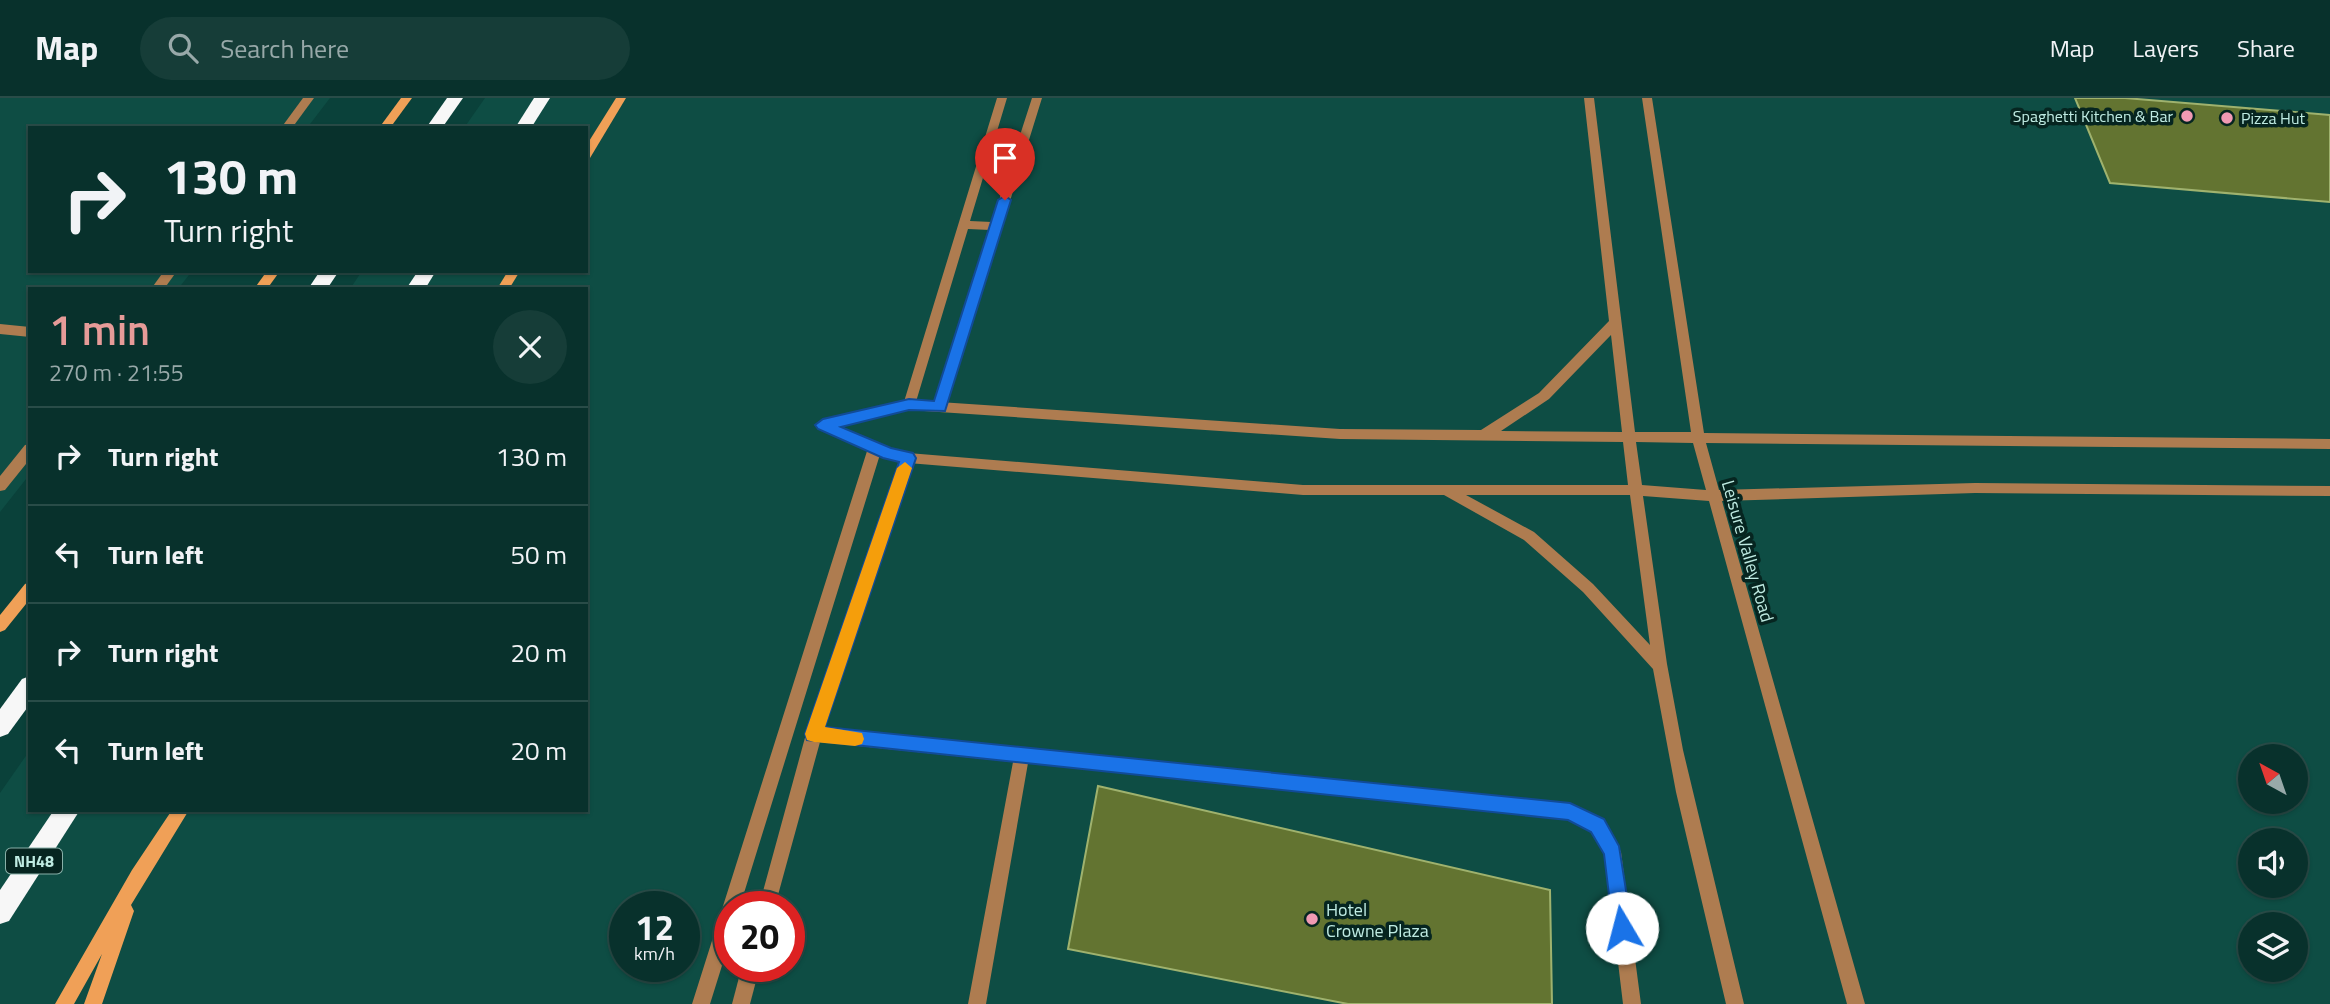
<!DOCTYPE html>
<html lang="en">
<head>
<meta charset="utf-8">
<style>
  :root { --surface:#08312c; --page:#163d38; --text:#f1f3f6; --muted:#98a9a9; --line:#294c48; --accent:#e69b98 }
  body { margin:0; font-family:"Titillium Web",sans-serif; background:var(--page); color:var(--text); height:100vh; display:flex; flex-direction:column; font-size:26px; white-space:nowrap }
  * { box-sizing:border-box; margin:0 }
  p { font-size:23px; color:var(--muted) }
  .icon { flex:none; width:38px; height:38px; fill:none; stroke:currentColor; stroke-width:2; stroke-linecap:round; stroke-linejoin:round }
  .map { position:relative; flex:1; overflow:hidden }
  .side { position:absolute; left:28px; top:189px; width:560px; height:525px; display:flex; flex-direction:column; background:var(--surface); border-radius:0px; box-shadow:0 2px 5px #0004,0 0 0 2px var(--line) }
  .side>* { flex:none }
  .banner { position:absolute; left:28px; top:28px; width:560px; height:147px; border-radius:0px; box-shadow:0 2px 5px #0004,0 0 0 2px var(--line); background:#08312c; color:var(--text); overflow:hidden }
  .needle { width:46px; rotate:320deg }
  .controls { position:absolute; left:2238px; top:646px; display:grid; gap:14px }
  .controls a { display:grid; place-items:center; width:70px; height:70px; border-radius:50%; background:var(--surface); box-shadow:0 2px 5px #0004,0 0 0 2px var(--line); font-size:35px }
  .speed { position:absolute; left:609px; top:793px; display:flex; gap:14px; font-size:35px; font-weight:700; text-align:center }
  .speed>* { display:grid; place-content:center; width:91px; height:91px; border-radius:50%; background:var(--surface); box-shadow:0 2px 5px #0004,0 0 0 2px var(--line); line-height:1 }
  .speed small { font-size:18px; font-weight:400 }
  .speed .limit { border:10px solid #d22; background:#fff; color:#111 }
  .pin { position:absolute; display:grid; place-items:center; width:60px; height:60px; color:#fff; margin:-72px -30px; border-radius:50% 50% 50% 0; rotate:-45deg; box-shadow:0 0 7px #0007 }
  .pin .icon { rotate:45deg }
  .me { position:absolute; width:77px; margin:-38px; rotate:352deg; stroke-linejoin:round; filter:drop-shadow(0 0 5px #0008) }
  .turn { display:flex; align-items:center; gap:24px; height:147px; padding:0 21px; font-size:32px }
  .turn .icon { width:91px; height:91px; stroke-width:2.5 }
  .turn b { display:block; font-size:49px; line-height:60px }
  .round { display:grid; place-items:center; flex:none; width:74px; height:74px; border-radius:37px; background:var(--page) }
  .overview { display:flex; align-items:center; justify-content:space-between; height:119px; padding:0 21px }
  h1 { font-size:42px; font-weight:600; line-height:52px; color:var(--accent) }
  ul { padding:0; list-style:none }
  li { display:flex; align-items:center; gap:21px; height:98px; padding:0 21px; border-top:2px solid var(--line) }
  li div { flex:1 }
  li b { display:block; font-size:26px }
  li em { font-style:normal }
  header { display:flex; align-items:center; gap:42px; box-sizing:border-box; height:98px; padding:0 35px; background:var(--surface); border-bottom:2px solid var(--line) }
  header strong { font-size:33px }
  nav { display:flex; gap:38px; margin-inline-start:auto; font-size:24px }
  .search { width:490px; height:63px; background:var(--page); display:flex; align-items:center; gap:18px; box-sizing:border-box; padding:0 24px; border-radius:38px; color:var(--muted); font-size:26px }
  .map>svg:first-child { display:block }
  .built { fill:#0e4d44; fill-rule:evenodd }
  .building { fill:#637431; stroke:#9fb26e; stroke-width:2 }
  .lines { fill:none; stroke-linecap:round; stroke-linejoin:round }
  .service { fill:#ae7c50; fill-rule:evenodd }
  .tertiary { fill:#ae7c50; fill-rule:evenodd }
  .secondary { fill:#f0a057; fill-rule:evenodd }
  .motorway { fill:#f7f7f7; fill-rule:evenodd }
  .route { fill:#1a73e8; stroke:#114b97; stroke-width:2 }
  .slow { fill:#f59e0b }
  .poi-dot { fill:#f19ab3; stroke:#062520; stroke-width:2.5 }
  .labels { text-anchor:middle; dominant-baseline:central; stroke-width:7; stroke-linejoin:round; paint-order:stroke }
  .far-poi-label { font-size:16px; fill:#bfebe2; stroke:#062520; text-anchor:end }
  .shield { fill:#062520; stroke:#88b0a8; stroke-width:2 }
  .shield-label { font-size:16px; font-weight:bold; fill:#bfebe2 }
  .street-label { font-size:18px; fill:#bfebe2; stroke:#062520 }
  .poi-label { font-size:18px; fill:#bfebe2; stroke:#062520; text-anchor:start }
</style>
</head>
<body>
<header>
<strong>Map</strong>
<div class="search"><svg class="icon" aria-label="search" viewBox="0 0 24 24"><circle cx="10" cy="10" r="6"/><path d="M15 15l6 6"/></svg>Search here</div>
<nav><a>Map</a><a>Layers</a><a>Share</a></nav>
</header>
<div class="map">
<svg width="2330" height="906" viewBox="0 0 2330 906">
  <rect width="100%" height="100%" fill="#0a413a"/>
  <!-- built -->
  <g class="built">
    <polygon points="0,0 330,0 307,30 30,30 30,173 192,173 178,191 30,191 30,376 0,414"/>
    <path d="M485,0H2330V906H0V695L30,652V712H586V191H350L362,173H586V30H464ZM2250,658H2296V704H2250ZM2250,742H2296V788H2250ZM625,808H684V868H625ZM730,808H789V868H730ZM2250,826H2296V872H2250Z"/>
  </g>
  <!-- building -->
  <g class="building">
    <polygon points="2075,0 2125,0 2330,17 2330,104 2110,85"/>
    <polygon points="1098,688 1550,792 1552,906 1348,906 1068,851"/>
  </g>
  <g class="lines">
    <!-- service -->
    <g class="service">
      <polygon points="303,0 314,0 292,30 281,30"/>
      <polygon points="997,0 1007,0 970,123 992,124 1032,0 1042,0 946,309 940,314 934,309 990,132 968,131 915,307 909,312 903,307"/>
      <polygon points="164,173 177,173 164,191 151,191"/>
      <polygon points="0,226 30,229 30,239 0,236"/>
      <polygon points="875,345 882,350 740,808 730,808 730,842 710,906 692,906 868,350"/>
      <polygon points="30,346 30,361 5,392 0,393 0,378 25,347"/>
      <polygon points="908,355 915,360 824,630 1570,706 1603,722 1621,754 1641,906 1623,906 1605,756 1591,732 1569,721 1028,665 986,906 968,906 1013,664 820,644 775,808 759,808 806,636 901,360"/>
      <polygon points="742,868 760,868 750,906 732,906"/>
    </g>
    <!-- tertiary -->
    <path class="tertiary" d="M1584,0H1594L1635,334H1691L1642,0H1652L1704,335L2330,341V351L1706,345L1719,392L1975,385L2330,388V398L1975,395L1722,403L1865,906H1847L1709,403L1643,398L1667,566L1683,652L1744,906H1726L1676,694L1653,571L1583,494L1524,442L1444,397H1303L908,365L883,359L818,331L816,327L823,322L909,302L1340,331L1481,332L1539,295L1609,223ZM1611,237L1622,334L1501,333L1549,301ZM909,312L1340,341L1623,344L1628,387H1303L908,355L891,350L839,328ZM1636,344L1693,345L1706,392L1642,387ZM1466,397H1630L1650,547L1593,486L1534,434Z"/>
    <!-- secondary -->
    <g class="secondary">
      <polygon points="401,0 412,0 390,30 379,30"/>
      <polygon points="616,0 626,0 590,60 586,61 586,48"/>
      <polygon points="267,173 280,173 267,191 254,191"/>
      <polygon points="508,173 520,173 509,191 497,191"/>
      <polygon points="30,484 30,501 5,532 0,534 0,517 25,486"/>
      <polygon points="172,712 189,712 131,807 134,813 102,906 84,906 102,856 74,906 55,906 132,772"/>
    </g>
    <!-- motorway -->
    <g class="motorway">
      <polygon points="447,0 463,0 442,30 426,30"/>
      <polygon points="534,0 550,0 531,30 515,30"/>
      <polygon points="320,173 339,173 327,191 308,191"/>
      <polygon points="418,173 436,173 425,191 406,191"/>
      <polygon points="30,578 30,606 8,636 0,639 0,611 22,581"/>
      <polygon points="54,712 80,712 9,823 0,826 0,792"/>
    </g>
  </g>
  <!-- route -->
  <polygon class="route" points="1005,98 1011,102 945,313 909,312 841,329 891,350 913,355 916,360 825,629 1570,705 1604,721 1619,748 1632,830 1629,837 1622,840 1616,837 1613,830 1604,756 1591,734 1568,722 807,642 805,636 899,364 883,360 818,331 815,327 823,321 909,301 934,303 998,102"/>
  <!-- slow -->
  <polygon class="slow" points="905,364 912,370 825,629 862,635 864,641 862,646 855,648 814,644 807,642 805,636 897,370"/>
  <!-- markers -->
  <g class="poi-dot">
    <circle cx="2187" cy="18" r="7"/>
    <circle cx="2227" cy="20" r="7"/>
    <circle cx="1312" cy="821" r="7"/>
  </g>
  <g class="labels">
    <!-- far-poi labels -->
    <g class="far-poi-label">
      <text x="2173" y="18">Spaghetti Kitchen &amp; Bar</text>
      <text x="2241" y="20" text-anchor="start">Pizza Hut</text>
    </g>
    <!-- shield labels -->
    <rect class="shield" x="6" y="750.5" width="56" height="25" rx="5"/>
    <g class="shield-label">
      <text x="34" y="763">NH48</text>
    </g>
    <!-- street labels -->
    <g class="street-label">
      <text transform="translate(1748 453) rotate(74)">Leisure Valley Road</text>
    </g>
    <!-- poi labels -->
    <g class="poi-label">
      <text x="1326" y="811">Hotel<tspan x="1326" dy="21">Crowne Plaza</tspan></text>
    </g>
  </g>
</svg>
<div class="controls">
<a><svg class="needle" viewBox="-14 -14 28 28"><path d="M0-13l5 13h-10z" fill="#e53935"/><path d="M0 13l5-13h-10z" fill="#98a9a9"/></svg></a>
<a><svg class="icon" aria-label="sound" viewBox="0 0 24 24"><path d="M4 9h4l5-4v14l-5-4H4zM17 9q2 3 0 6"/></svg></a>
<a><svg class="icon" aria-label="layers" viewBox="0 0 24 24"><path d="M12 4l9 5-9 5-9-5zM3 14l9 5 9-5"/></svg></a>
</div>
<div class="speed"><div>12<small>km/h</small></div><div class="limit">20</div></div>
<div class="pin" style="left:1005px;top:102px;background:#d93025"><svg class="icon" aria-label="arrive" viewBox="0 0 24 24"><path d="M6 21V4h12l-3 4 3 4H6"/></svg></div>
<svg class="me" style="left:1622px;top:830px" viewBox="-20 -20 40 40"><circle r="19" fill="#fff"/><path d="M0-13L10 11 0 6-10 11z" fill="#1a73e8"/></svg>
<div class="banner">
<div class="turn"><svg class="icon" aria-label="right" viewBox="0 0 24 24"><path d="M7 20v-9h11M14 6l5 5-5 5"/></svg><div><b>130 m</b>Turn right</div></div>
</div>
<section class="side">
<div class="overview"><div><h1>1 min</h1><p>270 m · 21:55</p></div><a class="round"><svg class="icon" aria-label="close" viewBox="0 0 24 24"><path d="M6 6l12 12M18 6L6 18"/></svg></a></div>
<ul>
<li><svg class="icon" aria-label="right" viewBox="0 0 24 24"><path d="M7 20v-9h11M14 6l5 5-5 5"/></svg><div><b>Turn right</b></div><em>130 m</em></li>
<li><svg class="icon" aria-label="left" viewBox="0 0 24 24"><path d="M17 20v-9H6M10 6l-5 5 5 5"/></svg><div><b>Turn left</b></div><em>50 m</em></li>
<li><svg class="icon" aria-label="right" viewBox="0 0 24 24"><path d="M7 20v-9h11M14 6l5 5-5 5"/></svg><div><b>Turn right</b></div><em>20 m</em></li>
<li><svg class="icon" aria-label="left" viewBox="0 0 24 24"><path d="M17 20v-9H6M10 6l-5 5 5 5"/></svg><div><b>Turn left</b></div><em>20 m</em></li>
</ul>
</section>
</div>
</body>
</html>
